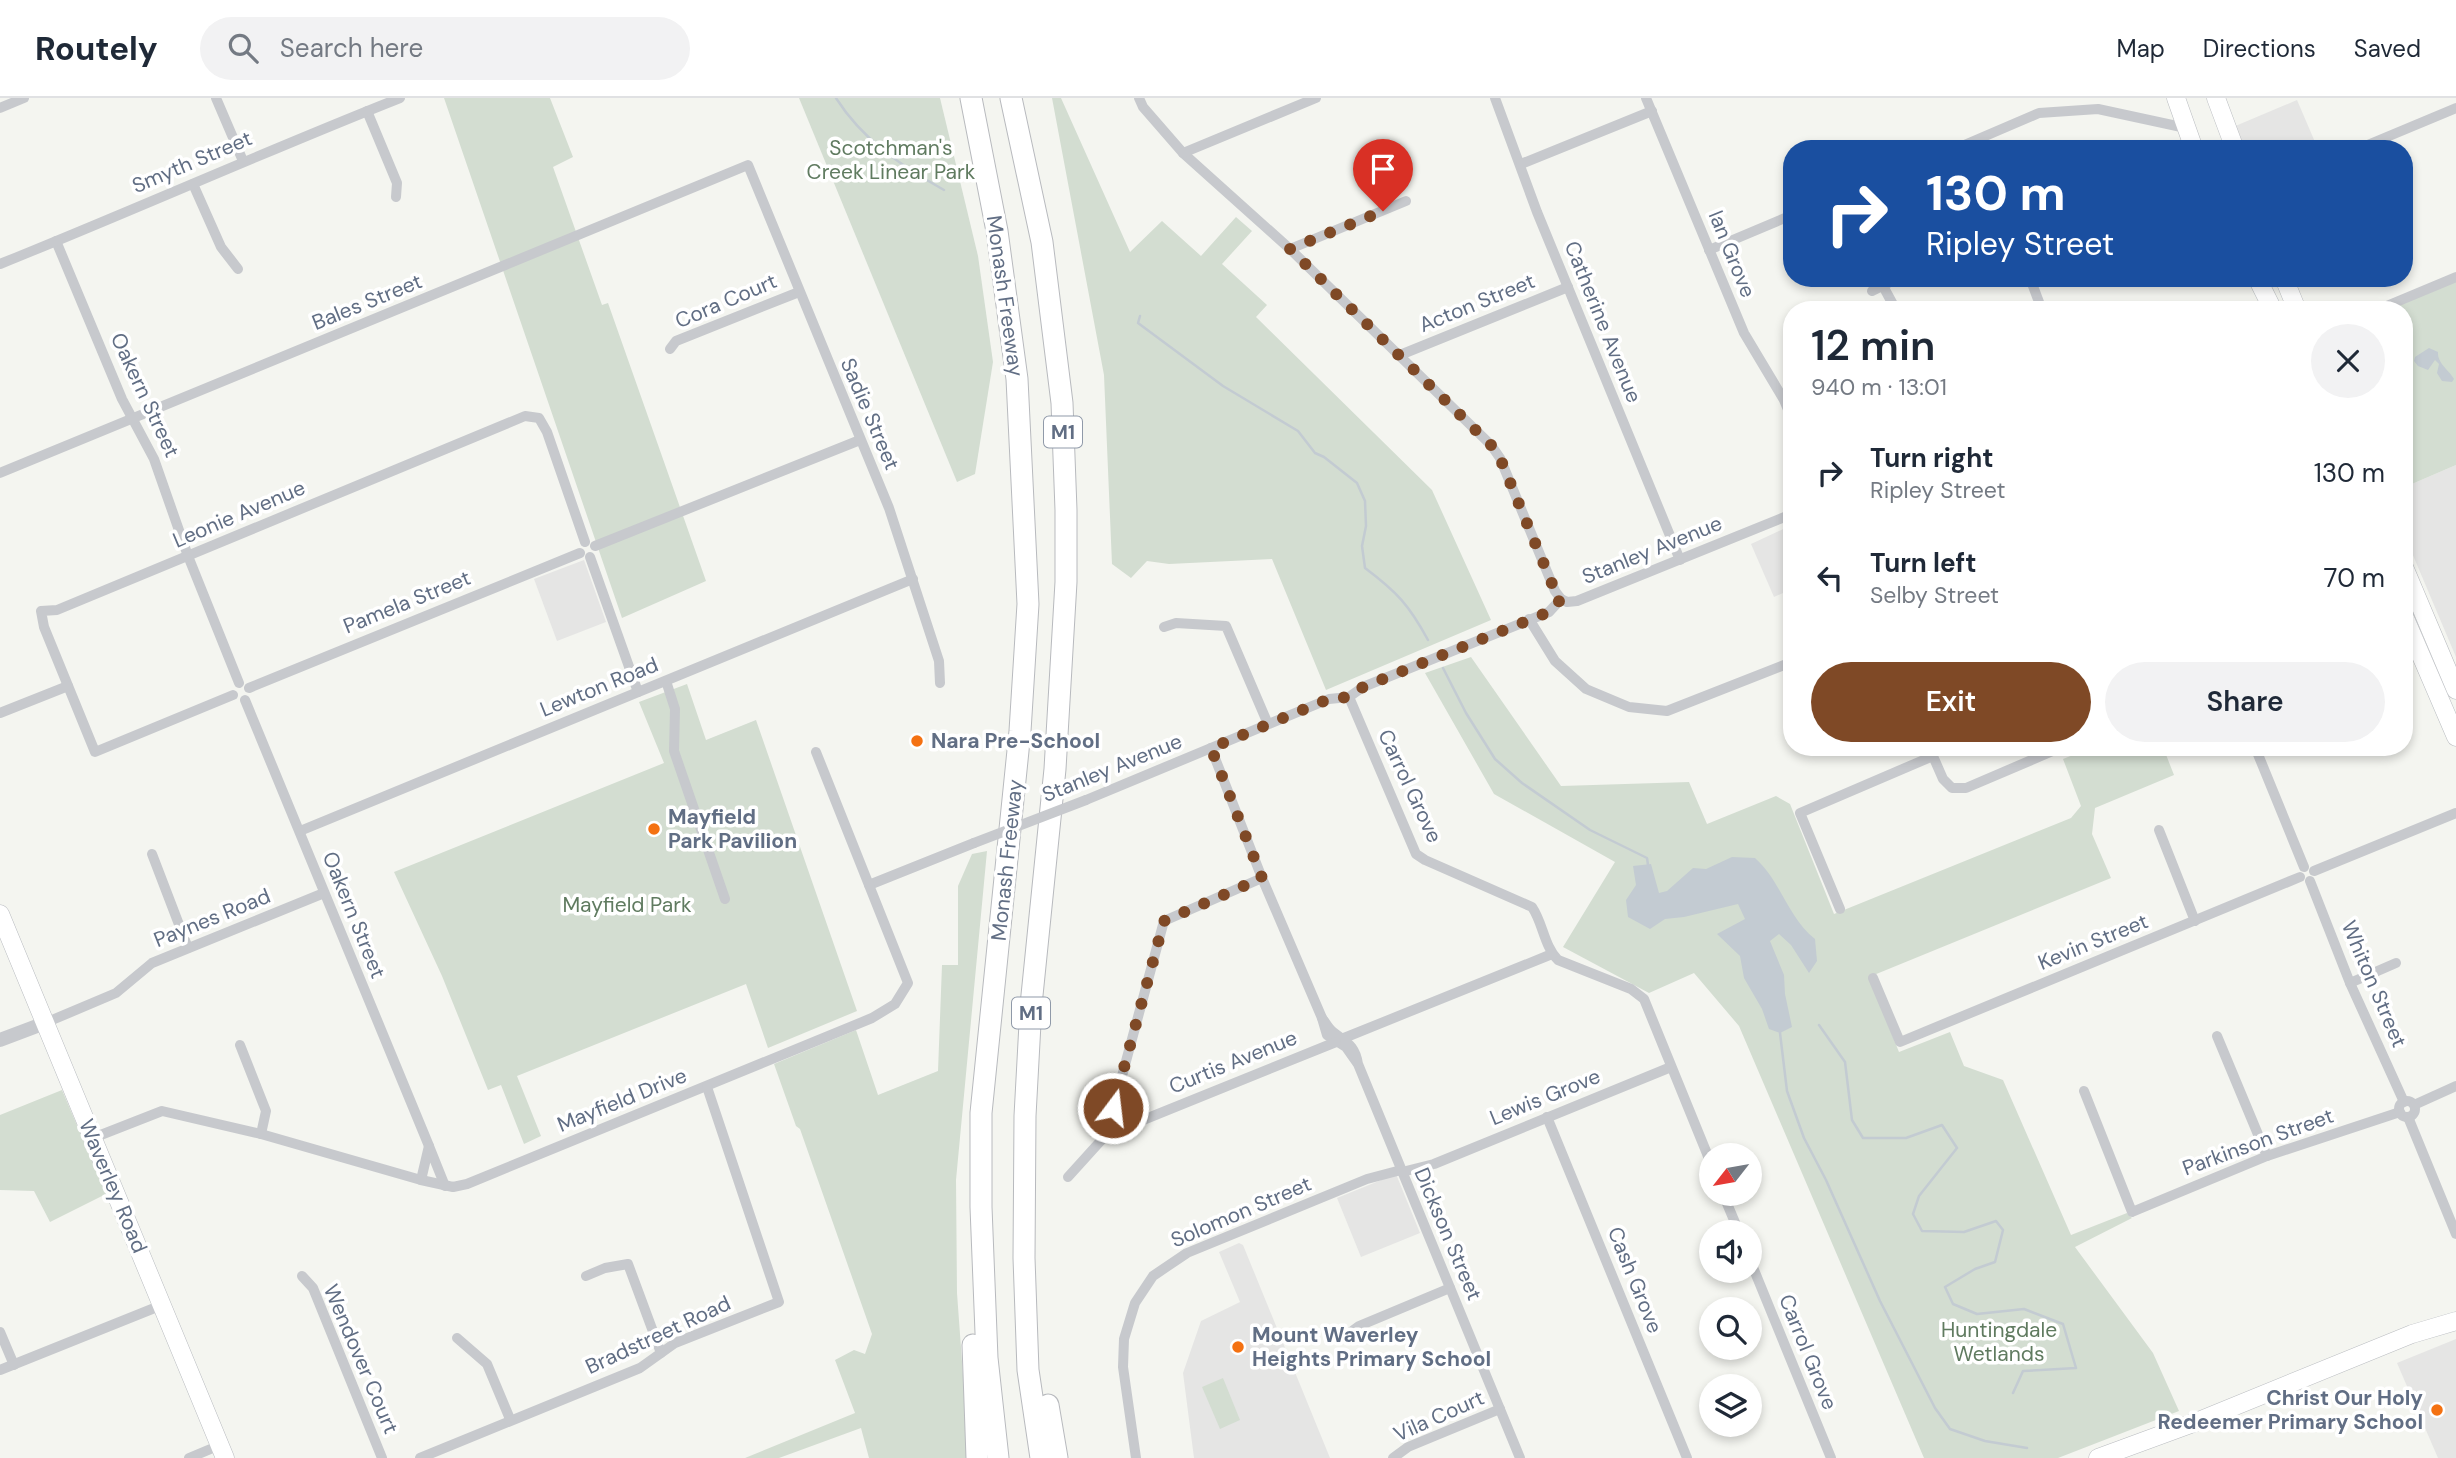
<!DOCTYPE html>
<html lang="en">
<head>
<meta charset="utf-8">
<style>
  :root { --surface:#fff; --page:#f2f2f3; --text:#1f2937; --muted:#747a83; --line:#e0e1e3; --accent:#7f4926 }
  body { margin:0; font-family:"DM Sans",sans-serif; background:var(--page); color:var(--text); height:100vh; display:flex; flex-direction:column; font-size:26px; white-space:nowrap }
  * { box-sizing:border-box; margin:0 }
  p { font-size:23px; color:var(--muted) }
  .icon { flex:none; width:38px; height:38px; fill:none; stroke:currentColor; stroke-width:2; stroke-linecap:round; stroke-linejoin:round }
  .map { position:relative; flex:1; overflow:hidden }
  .drawer { position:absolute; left:1783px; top:203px; width:630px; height:455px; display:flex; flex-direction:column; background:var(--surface); border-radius:28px; box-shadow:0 4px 10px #0003 }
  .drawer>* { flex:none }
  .top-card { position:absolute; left:1783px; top:42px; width:630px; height:147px; border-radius:28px; box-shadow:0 4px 10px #0003; background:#1a4fa0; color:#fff; overflow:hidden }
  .needle { width:46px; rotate:239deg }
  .tools { position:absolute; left:1699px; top:1045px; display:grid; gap:14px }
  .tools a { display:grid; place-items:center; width:63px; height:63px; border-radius:50%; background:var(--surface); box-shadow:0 4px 10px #0003; font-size:35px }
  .pin { position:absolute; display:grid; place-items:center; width:60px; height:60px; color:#fff; margin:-72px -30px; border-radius:50% 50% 50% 0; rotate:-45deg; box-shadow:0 0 7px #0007 }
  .pin .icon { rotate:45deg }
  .me { position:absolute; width:77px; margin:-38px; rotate:15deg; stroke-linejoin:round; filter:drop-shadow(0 0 5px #0008) }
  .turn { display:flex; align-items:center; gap:24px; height:147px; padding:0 28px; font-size:32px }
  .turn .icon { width:91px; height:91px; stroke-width:2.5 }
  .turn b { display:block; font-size:49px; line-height:60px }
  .round { display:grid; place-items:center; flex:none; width:74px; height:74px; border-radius:37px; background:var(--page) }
  .headline { display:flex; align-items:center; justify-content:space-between; height:119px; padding:0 28px }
  h1 { font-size:42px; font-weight:600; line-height:52px }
  .button { display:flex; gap:14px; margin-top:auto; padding:14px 28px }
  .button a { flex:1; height:80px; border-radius:42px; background:var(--accent); color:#fff; font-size:28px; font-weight:600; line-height:80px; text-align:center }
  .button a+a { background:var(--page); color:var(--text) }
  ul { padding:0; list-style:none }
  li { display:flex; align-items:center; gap:21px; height:105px; padding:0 28px }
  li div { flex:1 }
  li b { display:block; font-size:26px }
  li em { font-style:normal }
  header { display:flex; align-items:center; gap:42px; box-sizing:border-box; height:98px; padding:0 35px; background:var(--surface); border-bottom:2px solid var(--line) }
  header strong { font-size:33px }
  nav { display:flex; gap:38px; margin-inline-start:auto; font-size:24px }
  .search { width:490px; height:63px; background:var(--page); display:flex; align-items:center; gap:18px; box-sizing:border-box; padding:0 24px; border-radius:38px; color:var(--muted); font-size:26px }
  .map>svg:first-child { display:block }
  .built { fill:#e5e5e4 }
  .green { fill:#d3ddd1 }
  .water { fill:#c3cbd2 }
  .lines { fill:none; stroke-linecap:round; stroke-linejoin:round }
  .stream { stroke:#c3cbd2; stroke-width:2.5 }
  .primary-casing { stroke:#b9bcc0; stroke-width:19 }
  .motorway-casing { stroke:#b8babe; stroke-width:23 }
  .minor { stroke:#c7c9cd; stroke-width:10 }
  .tertiary { stroke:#c7c9cd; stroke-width:14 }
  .primary { stroke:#fff; stroke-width:18 }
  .motorway { stroke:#fff; stroke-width:21 }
  .minor-bridge { stroke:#c7c9cd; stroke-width:10 }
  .route { stroke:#7f4926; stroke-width:12; stroke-dasharray:0 21.6 }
  .poi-dot { fill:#f47111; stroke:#fff; stroke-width:2.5 }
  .labels { text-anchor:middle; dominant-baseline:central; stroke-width:7; stroke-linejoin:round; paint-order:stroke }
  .shield { fill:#fff; stroke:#909aa9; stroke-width:2 }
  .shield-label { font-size:19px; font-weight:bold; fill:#616e84 }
  .park-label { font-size:21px; fill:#607b60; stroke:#fff }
  .street-label { font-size:21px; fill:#616e84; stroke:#fff }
  .poi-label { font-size:21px; font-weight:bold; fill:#616e84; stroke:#fff; text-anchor:start }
</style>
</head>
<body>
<header>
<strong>Routely</strong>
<div class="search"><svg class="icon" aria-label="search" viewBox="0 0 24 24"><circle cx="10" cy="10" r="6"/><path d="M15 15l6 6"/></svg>Search here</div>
<nav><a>Map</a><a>Directions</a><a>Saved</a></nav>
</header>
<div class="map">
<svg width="2456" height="1360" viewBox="0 0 2456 1360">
  <rect width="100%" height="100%" fill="#f4f5f0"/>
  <!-- built -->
  <g class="built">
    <polygon points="2297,2 2318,51 2241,51 2233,29"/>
    <polygon points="2456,367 2456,559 2404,436 2405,389"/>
    <polygon points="1792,427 1792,491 1774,499 1751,446"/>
    <polygon points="584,462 606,524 557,543 534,481"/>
    <polygon points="1396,1076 1420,1135 1361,1159 1337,1100"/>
    <polygon points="1239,1145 1243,1147 1330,1360 1194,1360 1183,1275 1201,1223 1240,1204 1219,1154"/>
    <polygon points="2456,1241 2456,1360 2438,1360 2397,1265"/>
  </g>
  <!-- green -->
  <g class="green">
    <polygon points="444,0 550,0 573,59 553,69 602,207 608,205 706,483 622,520"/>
    <polygon points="799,0 940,0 978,158 993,264 975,376 957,384"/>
    <polygon points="1052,0 1061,0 1130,154 1162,123 1201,158 1236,119 1252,133 1222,166 1267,207 1256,219 1432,392 1491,522 1326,592 1272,461 1169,466 1147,463 1131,480 1112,466 1104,277"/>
    <polygon points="2456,179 2456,367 2405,389 2404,212 2380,212"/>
    <polygon points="1471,559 1561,688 1689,684 1707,726 1776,698 1790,706 1834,816 2071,720 2081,708 2063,661 2093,649 2163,649 2174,677 2095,710 2092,736 2111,780 1869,879 1899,954 1950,934 1964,968 2003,982 2071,1137 2127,1115 2132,1120 2075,1149 2153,1255 2179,1313 2058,1360 1924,1360 1739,928 1694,875 1649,895 1563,849 1615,764 1494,696 1425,575"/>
    <polygon points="687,586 706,642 756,622 857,913 768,950 746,886 517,978 541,1038 524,1046 501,987 488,992 442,878 394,774 664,665 639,604"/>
    <polygon points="987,753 956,1082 957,1195 969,1360 869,1360 861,1330 779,1360 745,1360 855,1315 835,1262 854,1252 865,1256 872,1236 800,1031 796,1028 774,966 856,932 878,997 938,973 942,867 958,867 958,788 972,756"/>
    <polygon points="62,992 106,1096 50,1124 34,1093 0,1092 0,1017"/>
    <polygon points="1223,1280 1240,1322 1220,1331 1202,1289"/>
  </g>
  <!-- water -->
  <g class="water">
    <path d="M2429,250L2438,254C2437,265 2449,272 2454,281L2452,284L2442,283L2437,275L2439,266L2435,262L2428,272L2418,268L2414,263L2415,259Z"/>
    <path d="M1732,759L1755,760C1781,783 1788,820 1815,841L1817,863L1809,875L1791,847L1779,836L1770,843L1784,877L1785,896L1792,929L1780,935L1769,931L1762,911L1744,880L1740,858L1717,836L1745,821L1738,806L1684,819L1665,821L1650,831L1628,819L1626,802L1636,787L1633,768L1651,766L1659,795L1667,793L1693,770L1706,771Z"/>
  </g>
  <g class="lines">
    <!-- stream -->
    <g class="stream">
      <path d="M836,0C862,41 901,68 944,92"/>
      <path d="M1140,218L1138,225L1223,288L1298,333L1315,355L1324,359L1357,385L1365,403L1366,428L1362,448L1365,470C1397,494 1409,507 1428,542"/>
      <polyline points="1443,570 1466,615 1495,661 1522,685 1590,732 1647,760 1648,767"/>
      <polyline points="1819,927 1845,964 1852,1022 1863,1040 1906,1040 1942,1027 1957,1050 1919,1098 1913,1116 1922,1133 1964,1134 1996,1123 2003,1132 1995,1164 1975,1171 1945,1189 1953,1206 1977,1216 2024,1211 2063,1226 2076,1270 2023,1273 2013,1295"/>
      <polyline points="1780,935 1787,993 1804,1040 1826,1082 1880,1203 1935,1310 1950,1331 1985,1343 2027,1350"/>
    </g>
    <defs>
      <g id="primary">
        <polyline points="2176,0 2194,51"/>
        <polyline points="2216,0 2235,51"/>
        <polyline points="2257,180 2273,212"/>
        <polyline points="2284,180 2297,212"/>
        <polyline points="2404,469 2456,592"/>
        <polyline points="2404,518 2456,639"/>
        <polyline points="0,816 225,1360"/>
        <polyline points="2098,1360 2196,1324 2412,1236 2456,1223"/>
      </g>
      <g id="motorway">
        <polyline points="971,0 997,133 1017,281 1028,506 1020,633 981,1015 981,1109 987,1260 998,1360"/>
        <polyline points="1011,0 1042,144 1062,305 1066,412 1066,484 1055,671 1031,907 1025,1018 1024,1160 1028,1272 1041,1360"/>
        <polyline points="973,1247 977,1360"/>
        <polyline points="1048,1307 1057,1360"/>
      </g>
    </defs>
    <!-- primary casing -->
    <use href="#primary" class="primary-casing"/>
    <!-- motorway casing -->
    <use href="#motorway" class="motorway-casing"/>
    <!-- minor -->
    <g class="minor">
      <polyline points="216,0 243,63"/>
      <polyline points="1139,0 1143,9 1183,55 1290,151 1491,347 1500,360 1555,493 1561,501"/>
      <polyline points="1495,0 1537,114 1680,462"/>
      <polyline points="1646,0 1744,235 1784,302 1792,321"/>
      <polyline points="0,10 24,0"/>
      <polyline points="367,13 397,85 396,99"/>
      <polyline points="1955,51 2039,15 2098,11 2186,30"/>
      <polyline points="2358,51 2456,10"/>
      <polyline points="1183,55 1316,0"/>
      <polyline points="1521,66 1652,13"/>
      <polyline points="193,86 221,149 238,171"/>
      <polyline points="56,143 122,301 154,361 188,458 239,585"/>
      <polyline points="1290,151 1406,103"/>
      <polyline points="1709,152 1792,117"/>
      <path d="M0,166C134,112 266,53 400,0"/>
      <polyline points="2030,180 2042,212"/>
      <polyline points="1883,188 1896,212"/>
      <polyline points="1872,193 1890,184"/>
      <polyline points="2377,212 2456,179"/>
      <polyline points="670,251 676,243 799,194"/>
      <polyline points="1400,257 1568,189"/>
      <polyline points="0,375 748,67 889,410 939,563 940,585"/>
      <polyline points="595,448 860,342"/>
      <polyline points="590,459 638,594"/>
      <polyline points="1529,521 1555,563 1586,591 1629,609 1667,613 1792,564"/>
      <polyline points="1164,529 1176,525 1226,528 1268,626"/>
      <polyline points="666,583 675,611 674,653 725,801"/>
      <polyline points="249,590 580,455"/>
      <polyline points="233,597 95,654 44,529 41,513 57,512 525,318 539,320 547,334 585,444"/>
      <path d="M1349,599L1416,756L1425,762L1532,809C1543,825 1544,848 1558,862L1631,891L1644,901L1712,1068"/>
      <polyline points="245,602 429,1048"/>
      <polyline points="0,615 68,588"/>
      <polyline points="1929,649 1943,681 1952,690 1966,690 2062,649"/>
      <polyline points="2255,649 2304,769"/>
      <polyline points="1211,650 1262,780 1322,920"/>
      <polyline points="1086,702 1329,601 1349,599 1363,589 1549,514 1561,501 1567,504 1577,503 1792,416"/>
      <polyline points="2159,732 2195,823"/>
      <polyline points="300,733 913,481"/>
      <polyline points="152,756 188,850"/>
      <polyline points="2314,773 2456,715"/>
      <polyline points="2310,783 2350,885 2404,1004"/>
      <polyline points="869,787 974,745"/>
      <polyline points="1840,811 1800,715 1933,658"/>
      <polyline points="1873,880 1900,944 2300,779"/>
      <polyline points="2350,885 2396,865"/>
      <polyline points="45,925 116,895 152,865 324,795"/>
      <polyline points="2217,938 2267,1058"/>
      <polyline points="1344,940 1552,856"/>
      <polyline points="240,947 266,1013 261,1036"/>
      <path d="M1358,966C1355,947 1347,945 1333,934C1328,930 1326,925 1322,920L1327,937L1346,949L1358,966L1520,1360"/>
      <polyline points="2084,993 2132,1114 2267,1058 2400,1014"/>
      <circle cx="2407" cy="1011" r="8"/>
      <polyline points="2414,1007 2456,988"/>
      <polyline points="1547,1019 1687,1360"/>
      <polyline points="2408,1019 2456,1136"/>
      <polyline points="1106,1037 1164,823 1262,780"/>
      <polyline points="93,1040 162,1013 261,1036 421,1082 453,1089 467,1086 872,920 895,906 908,885 816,654"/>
      <polyline points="1402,1074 1434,1066 1671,969"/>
      <polyline points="1068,1079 1106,1037 1336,944"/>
      <polyline points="421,1082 429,1048 445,1088"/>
      <polyline points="1723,1096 1739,1134"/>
      <polyline points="1750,1162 1831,1360"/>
      <polyline points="302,1178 313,1190 382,1360"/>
      <polyline points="586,1178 605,1170 628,1166 661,1255"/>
      <polyline points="0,1234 14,1267"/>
      <polyline points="457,1240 487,1266 510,1321"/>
      <polyline points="1340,1242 1359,1228 1450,1190"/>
      <polyline points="0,1272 162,1207"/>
      <polyline points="189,1360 220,1347"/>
      <polyline points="420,1360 640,1270 675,1245 779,1204 707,989"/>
      <polyline points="1136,1360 1123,1269 1124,1241 1135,1205 1153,1178 1187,1155 1367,1081 1401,1072"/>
      <polyline points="1393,1360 1408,1349 1500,1311"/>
    </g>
    <!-- tertiary -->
    <polyline class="tertiary" points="0,942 45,925"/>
    <!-- primary -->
    <use href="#primary" class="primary"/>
    <!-- motorway -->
    <use href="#motorway" class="motorway"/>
    <!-- minor-bridge -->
    <polyline class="minor-bridge" points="974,745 1086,702"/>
  </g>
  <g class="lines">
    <!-- route -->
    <polyline class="route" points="1113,1010 1164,823 1262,780 1211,650 1329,601 1349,599 1363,589 1549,514 1561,501 1555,493 1500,360 1491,347 1290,151 1383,113"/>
  </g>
  <!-- markers -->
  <g class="poi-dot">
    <circle cx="917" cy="643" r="7"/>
    <circle cx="654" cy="731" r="7"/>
    <circle cx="1238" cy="1249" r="7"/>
    <circle cx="2437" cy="1312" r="7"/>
  </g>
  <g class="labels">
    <!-- shield labels -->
    <g class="shield">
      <rect x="1044" y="318.5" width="38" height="31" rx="5"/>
      <rect x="1012" y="899.5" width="38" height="31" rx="5"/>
    </g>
    <g class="shield-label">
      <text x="1063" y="334">M1</text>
      <text x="1031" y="915">M1</text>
    </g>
    <!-- park labels -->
    <g class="park-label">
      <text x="891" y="50">Scotchman's<tspan x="891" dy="24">Creek Linear Park</tspan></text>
      <text x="627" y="807">Mayfield Park</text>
      <text x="1999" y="1232">Huntingdale<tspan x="1999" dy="24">Wetlands</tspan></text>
    </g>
    <!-- street labels -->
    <g class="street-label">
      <text transform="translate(192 64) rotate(-23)">Smyth Street</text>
      <text transform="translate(1732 156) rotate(68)">Ian Grove</text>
      <text transform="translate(1005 198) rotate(82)">Monash Freeway</text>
      <text transform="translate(726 203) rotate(-23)">Cora Court</text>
      <text transform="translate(367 204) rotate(-22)">Bales Street</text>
      <text transform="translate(1477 205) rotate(-22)">Acton Street</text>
      <text transform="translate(1603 224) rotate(68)">Catherine Avenue</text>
      <text transform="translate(145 297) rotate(65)">Oakern Street</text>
      <text transform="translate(870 316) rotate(67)">Sadie Street</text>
      <text transform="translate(239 416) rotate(-23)">Leonie Avenue</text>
      <text transform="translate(1652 452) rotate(-22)">Stanley Avenue</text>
      <text transform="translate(407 504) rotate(-22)">Pamela Street</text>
      <text transform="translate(599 589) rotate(-22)">Lewton Road</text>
      <text transform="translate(1112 670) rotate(-22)">Stanley Avenue</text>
      <text transform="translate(1410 688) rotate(65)">Carrol Grove</text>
      <text transform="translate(1007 762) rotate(-84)">Monash Freeway</text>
      <text transform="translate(354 817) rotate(68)">Oakern Street</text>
      <text transform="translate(212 820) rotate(-22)">Paynes Road</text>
      <text transform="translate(2093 844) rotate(-22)">Kevin Street</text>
      <text transform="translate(2374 886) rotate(67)">Whiton Street</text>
      <text transform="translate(1233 964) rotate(-22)">Curtis Avenue</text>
      <text transform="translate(1545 999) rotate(-22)">Lewis Grove</text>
      <text transform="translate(622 1002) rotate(-22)">Mayfield Drive</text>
      <text transform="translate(2258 1044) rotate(-20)">Parkinson Street</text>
      <text transform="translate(113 1088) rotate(67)">Waverley Road</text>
      <text transform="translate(1241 1114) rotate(-23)">Solomon Street</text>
      <text transform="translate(1448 1136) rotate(67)">Dickson Street</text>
      <text transform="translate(1635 1182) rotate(68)">Cash Grove</text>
      <text transform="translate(658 1237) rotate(-25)">Bradstreet Road</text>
      <text transform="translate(1808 1254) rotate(68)">Carrol Grove</text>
      <text transform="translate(361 1261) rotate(67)">Wendover Court</text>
      <text transform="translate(1439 1318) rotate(-24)">Vila Court</text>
    </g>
    <!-- poi labels -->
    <g class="poi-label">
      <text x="931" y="643">Nara Pre-School</text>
      <text x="668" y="719">Mayfield<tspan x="668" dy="24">Park Pavilion</tspan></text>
      <text x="1252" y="1237">Mount Waverley<tspan x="1252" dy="24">Heights Primary School</tspan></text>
      <text x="2423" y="1300" text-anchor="end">Christ Our Holy<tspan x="2423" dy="24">Redeemer Primary School</tspan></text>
    </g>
  </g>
</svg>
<div class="tools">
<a><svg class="needle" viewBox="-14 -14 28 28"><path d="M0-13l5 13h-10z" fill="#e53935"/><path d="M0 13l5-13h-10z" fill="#747a83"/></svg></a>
<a><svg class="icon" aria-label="sound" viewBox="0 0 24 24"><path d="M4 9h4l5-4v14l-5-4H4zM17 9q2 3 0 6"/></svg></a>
<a><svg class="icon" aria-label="search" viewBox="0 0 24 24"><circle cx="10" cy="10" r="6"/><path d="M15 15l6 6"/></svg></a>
<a><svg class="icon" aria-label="layers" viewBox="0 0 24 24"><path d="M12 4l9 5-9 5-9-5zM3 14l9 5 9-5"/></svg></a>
</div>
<div class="pin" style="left:1383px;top:113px;background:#d93025"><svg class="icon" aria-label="arrive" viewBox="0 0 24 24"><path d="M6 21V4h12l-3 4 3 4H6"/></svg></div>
<svg class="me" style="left:1113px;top:1010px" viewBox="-20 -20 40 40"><circle r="17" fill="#7f4926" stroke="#fff" stroke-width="3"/><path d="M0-11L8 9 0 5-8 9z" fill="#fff"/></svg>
<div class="top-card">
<div class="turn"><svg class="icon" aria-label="right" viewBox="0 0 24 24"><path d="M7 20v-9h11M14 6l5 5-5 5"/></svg><div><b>130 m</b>Ripley Street</div></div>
</div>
<section class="drawer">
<div class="headline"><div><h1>12 min</h1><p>940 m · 13:01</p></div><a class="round"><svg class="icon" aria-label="close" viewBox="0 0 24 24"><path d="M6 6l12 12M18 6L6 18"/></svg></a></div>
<ul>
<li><svg class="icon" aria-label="right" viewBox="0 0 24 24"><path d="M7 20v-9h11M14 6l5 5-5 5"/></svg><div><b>Turn right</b><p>Ripley Street</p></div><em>130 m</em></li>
<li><svg class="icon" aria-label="left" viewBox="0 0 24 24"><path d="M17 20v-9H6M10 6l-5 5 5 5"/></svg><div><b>Turn left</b><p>Selby Street</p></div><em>70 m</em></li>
</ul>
<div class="button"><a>Exit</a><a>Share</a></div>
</section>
</div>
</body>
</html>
